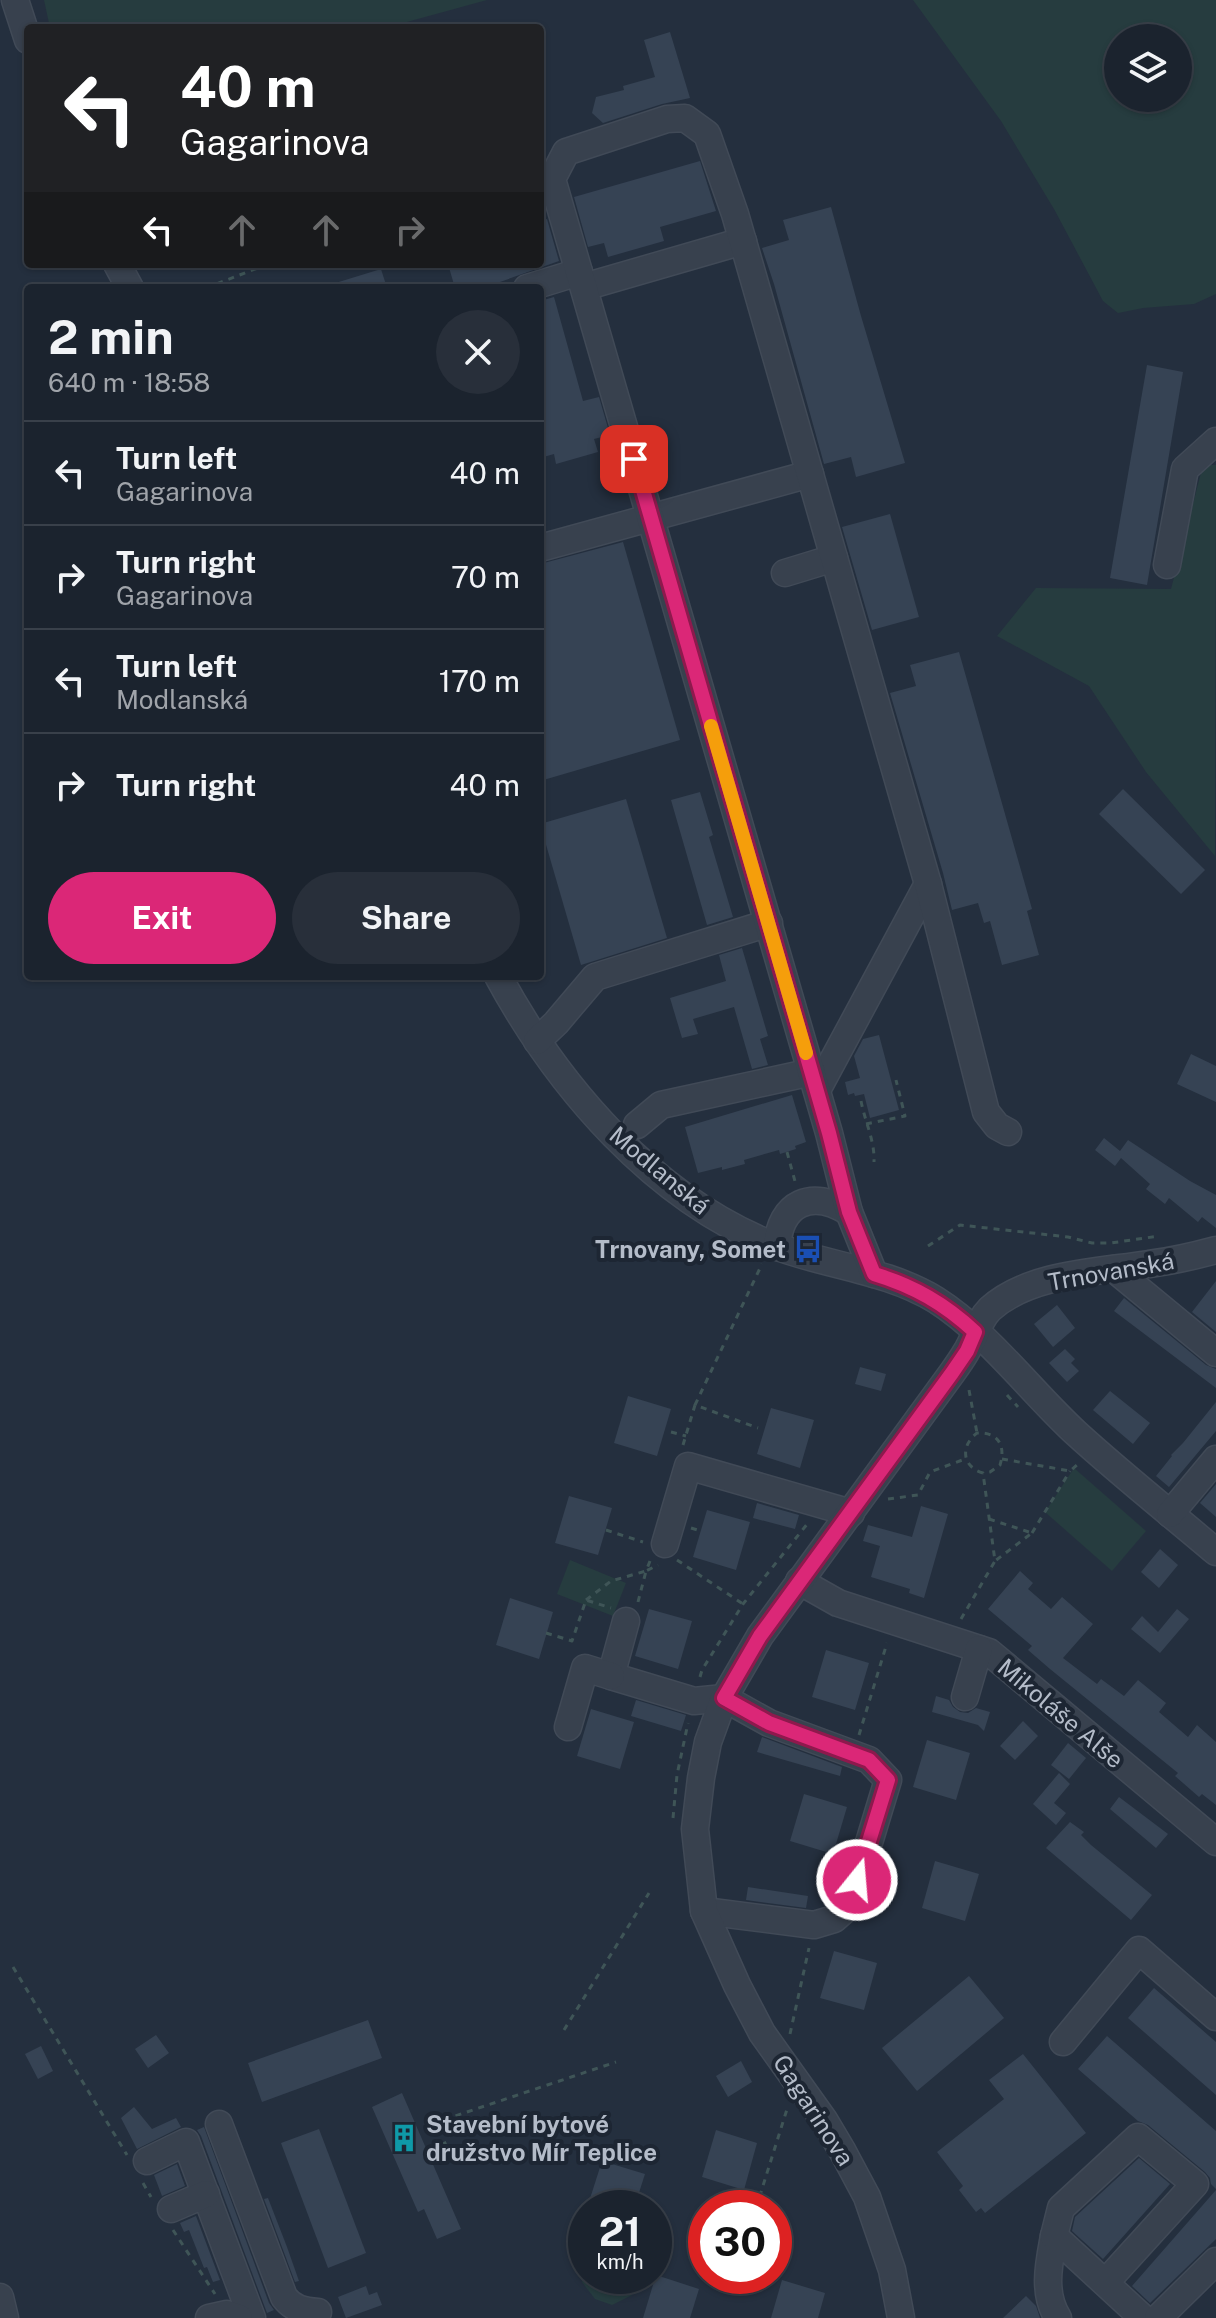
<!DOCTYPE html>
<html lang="en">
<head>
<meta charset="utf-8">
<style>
  :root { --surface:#1b232e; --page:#282f3a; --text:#f1f3f6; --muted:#a0a4aa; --line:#39404a; --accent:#db2777 }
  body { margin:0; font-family:"Public Sans",sans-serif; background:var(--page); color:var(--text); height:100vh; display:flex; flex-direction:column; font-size:30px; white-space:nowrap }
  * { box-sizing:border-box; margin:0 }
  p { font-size:26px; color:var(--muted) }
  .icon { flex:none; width:44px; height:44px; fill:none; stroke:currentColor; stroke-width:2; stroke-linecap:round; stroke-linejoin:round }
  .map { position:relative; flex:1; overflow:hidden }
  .sheet { position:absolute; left:24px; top:284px; width:520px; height:696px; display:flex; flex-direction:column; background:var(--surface); border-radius:8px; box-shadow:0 2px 6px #0004,0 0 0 2px var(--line) }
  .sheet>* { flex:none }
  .top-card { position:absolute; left:24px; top:24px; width:520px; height:244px; border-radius:8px; box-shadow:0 2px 6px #0004,0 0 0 2px var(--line); background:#202124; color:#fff; overflow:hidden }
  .fabs { position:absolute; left:1104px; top:24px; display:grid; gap:16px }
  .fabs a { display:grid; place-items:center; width:88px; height:88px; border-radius:50%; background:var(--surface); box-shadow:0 2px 6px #0004,0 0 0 2px var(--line); font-size:40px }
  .speed { position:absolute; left:568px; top:2190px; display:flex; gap:16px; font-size:40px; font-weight:700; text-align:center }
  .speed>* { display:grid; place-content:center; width:104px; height:104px; border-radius:50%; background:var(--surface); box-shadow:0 2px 6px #0004,0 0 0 2px var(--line); line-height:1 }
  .speed small { font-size:20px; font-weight:400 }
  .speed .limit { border:12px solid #d22; background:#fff; color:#111 }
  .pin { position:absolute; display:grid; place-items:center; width:68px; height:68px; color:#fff; margin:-34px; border-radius:16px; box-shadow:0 4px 12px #0006 }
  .me { position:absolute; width:88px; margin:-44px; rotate:17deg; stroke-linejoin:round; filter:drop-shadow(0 0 6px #0008) }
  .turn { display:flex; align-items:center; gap:28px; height:168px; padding:0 24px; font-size:36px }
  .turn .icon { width:104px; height:104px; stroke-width:2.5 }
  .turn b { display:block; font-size:56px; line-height:68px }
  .lanes { display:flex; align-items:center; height:76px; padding:0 24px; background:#0003; justify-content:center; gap:40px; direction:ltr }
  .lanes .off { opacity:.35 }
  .round { display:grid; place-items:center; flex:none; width:84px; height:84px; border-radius:42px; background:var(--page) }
  .headline { display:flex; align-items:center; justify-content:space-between; height:136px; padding:0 24px }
  h1 { font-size:48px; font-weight:700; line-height:60px }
  .action { display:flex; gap:16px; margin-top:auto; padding:16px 24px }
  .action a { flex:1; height:92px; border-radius:48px; background:var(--accent); color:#fff; font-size:32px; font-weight:700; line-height:92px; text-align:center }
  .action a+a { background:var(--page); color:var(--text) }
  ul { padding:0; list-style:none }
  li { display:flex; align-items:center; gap:24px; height:104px; padding:0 24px; border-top:2px solid var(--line) }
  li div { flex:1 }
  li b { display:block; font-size:30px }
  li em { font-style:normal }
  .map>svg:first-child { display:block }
  .green { fill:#263c3f; fill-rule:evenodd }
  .building { fill:#364354 }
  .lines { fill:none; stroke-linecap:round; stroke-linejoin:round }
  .minor-casing { stroke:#414a57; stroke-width:29 }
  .path { stroke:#3f5557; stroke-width:3; stroke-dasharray:6 6; stroke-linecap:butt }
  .minor { stroke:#38414e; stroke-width:26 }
  .route-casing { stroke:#8e194d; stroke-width:20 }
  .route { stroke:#db2777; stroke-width:14 }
  .slow { stroke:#f59e0b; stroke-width:14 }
  .labels { text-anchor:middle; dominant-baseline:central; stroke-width:8; stroke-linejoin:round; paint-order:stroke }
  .street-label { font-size:24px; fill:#b4bcc9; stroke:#1d2633 }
  .poi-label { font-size:24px; font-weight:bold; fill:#b4bcc9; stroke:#1d2633; text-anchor:end }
</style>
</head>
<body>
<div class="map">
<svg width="1216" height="2318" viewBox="0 0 1216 2318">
  <rect width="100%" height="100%" fill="#242f3e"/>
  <!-- green -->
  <g class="green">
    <polygon points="44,0 487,0 385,28 50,28"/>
    <path d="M913,0H1216V294L1194,304L1143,308L1118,313L1103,301L1054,209L1001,121ZM1178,38V98H1118V38Z"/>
    <polygon points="1203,465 1216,465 1215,856 1146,772 1089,686 997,636 1036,588 1171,589"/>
    <polygon points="1074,1468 1146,1531 1112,1571 1045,1512"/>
    <polygon points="570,1560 626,1583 613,1616 557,1594"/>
    <polygon points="586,2262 586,2276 639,2276 632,2295 612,2305 595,2299 582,2282"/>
  </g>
  <!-- building -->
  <g class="building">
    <polygon points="670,32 690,98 662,104 603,123 592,113 596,97 624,90 623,86 655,77 644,40"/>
    <polygon points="700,161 716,211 660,227 664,241 608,257 604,243 588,247 574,197"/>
    <polygon points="831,207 861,316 905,463 856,477 851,457 824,464 774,284 762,248 789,240 783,220"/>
    <polygon points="547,219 559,261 483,288 455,288 448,264 540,264 540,221"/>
    <polygon points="381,269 387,288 330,288 329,285"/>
    <polygon points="554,297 583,401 599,397 610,435 594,439 598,452 556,464 554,454 540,458 540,301"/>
    <polygon points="1147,365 1183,372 1147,585 1110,578"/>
    <polygon points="890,514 919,617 872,630 842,527"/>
    <polygon points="623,542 680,740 540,781 540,564"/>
    <polygon points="959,652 1032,909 1027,911 1039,955 1002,965 990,921 984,923 978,903 952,910 943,873 890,693 916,686 910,665"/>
    <polygon points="1123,789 1205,870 1181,894 1099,814"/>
    <polygon points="700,792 713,835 709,837 733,917 707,925 671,800"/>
    <polygon points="626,799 667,938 581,965 540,824"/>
    <polygon points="742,948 768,1036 760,1039 768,1065 752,1069 734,1007 693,1019 698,1034 682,1038 670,998 726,981 719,955"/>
    <polygon points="879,1035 899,1110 870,1118 864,1094 855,1096 854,1093 848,1095 845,1082 860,1078 854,1056 863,1039"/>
    <polygon points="1191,1054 1216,1066 1216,1102 1177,1084"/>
    <polygon points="792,1095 806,1142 795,1146 796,1149 780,1154 779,1150 744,1160 745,1164 722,1170 722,1167 698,1173 685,1127"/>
    <polygon points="1104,1138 1120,1151 1128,1140 1190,1181 1216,1195 1216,1228 1202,1217 1198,1222 1169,1198 1165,1204 1146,1189 1150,1184 1121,1158 1115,1166 1095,1150"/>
    <polygon points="1216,1281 1216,1332 1192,1312"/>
    <polygon points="1124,1298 1206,1365 1216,1369 1216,1388 1114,1311"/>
    <polygon points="1057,1305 1075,1328 1053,1347 1034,1324"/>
    <polygon points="1065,1349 1075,1359 1071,1363 1079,1371 1067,1382 1049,1363"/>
    <polygon points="860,1367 886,1374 881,1391 855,1384"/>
    <polygon points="1110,1391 1150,1423 1133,1444 1093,1410"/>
    <polygon points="628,1396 671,1409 657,1456 614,1443"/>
    <polygon points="1216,1402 1216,1431 1169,1487 1156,1476 1172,1456 1171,1455 1183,1443"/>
    <polygon points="771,1408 814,1420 800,1468 757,1454"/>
    <polygon points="1216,1484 1216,1517 1200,1503"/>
    <polygon points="569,1496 612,1508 598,1555 555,1543"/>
    <polygon points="757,1503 799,1515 795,1529 753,1518"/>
    <polygon points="921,1506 948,1514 924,1598 909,1593 910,1589 871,1577 880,1546 863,1541 868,1525 912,1537"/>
    <polygon points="707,1510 750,1522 736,1570 693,1557"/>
    <polygon points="1160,1549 1178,1565 1159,1588 1141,1572"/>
    <polygon points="1020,1571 1033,1583 1028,1589 1051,1609 1062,1597 1093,1624 1063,1658 1097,1684 1101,1679 1124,1696 1138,1680 1166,1703 1159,1712 1188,1737 1197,1725 1216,1742 1216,1805 1202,1794 1199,1797 1175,1776 1178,1773 1050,1669 1028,1650 1032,1646 988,1609"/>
    <polygon points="510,1598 553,1612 539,1659 496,1645"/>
    <polygon points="649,1609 692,1621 678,1669 635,1656"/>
    <polygon points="1177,1609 1189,1619 1160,1653 1131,1629 1142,1616 1158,1632"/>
    <polygon points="826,1650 869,1663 855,1710 812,1697"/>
    <polygon points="936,1696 949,1700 953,1707 960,1712 968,1713 976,1708 990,1712 984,1731 978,1725 932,1712"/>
    <polygon points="636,1700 686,1715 681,1731 631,1716"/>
    <polygon points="591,1709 634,1722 620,1769 577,1756"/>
    <polygon points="1023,1721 1038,1736 1015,1760 1000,1746"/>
    <polygon points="762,1737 842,1767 840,1776 757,1752"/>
    <polygon points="927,1740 970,1753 956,1800 913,1787"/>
    <polygon points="1068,1743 1086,1758 1069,1779 1051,1765"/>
    <polygon points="1059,1773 1070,1784 1054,1803 1066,1813 1056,1825 1033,1804"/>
    <polygon points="804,1794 847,1807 833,1854 790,1841"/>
    <polygon points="1119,1797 1168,1834 1156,1848 1110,1809"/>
    <polygon points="1070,1822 1084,1832 1081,1835 1091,1845 1152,1895 1131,1920 1046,1848"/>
    <polygon points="935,1861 979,1874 965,1921 922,1908"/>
    <polygon points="748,1887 808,1896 806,1908 746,1900"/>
    <polygon points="834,1951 877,1963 864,2010 820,1998"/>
    <polygon points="969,1976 1004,2018 917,2091 882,2048"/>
    <polygon points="1154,1988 1216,2042 1216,2095 1128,2018"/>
    <polygon points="368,2020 382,2058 262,2102 248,2063"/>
    <polygon points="156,2035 169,2053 148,2068 135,2049"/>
    <polygon points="1107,2036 1216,2131 1216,2189 1211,2184 1210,2178 1205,2172 1148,2125 1138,2121 1078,2069"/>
    <polygon points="41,2046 53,2071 38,2079 25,2054"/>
    <polygon points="1023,2054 1086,2133 985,2213 981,2208 976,2212 959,2190 963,2186 937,2152 1004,2099 989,2080"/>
    <polygon points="741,2061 752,2082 728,2097 716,2076"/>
    <polygon points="402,2093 461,2229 437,2239 424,2209 418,2212 372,2107"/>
    <polygon points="134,2107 152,2129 176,2118 181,2127 137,2149 121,2118"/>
    <polygon points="204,2127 269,2303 274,2310 267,2313 201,2136 197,2130"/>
    <polygon points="319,2129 366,2253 328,2268 281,2143"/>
    <polygon points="716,2130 757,2143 744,2190 702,2177"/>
    <polygon points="1139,2158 1170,2184 1103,2259 1072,2231 1075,2217"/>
    <polygon points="602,2161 645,2174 634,2208 587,2208"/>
    <polygon points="177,2164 185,2186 162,2196 154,2175"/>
    <polygon points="1216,2190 1216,2239 1150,2303 1132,2286"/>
    <polygon points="268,2198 287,2247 299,2281 295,2282 264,2199"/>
    <polygon points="196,2216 220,2280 213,2282 207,2267 204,2268 189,2230 184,2232 180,2223"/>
    <polygon points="656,2275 699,2289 690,2318 643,2318"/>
    <polygon points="782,2280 825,2293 818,2318 771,2318"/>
    <polygon points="366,2286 369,2295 377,2292 382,2305 346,2318 338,2297"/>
    <polygon points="1026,2296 1036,2306 1040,2318 1003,2318"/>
  </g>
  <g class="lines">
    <defs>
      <g id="minor">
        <polyline points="15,0 28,40"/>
        <polyline points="117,264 130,288"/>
        <polyline points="584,287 743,241"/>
        <polyline points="527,288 579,272"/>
        <polyline points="540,548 810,474"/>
        <polyline points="1167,565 1185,469 1216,441"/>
        <polyline points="785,573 834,558"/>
        <path d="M498,976C558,1087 655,1200 775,1246C828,1266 887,1270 936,1300C988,1333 1031,1392 1077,1434C1122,1475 1170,1513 1216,1552"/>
        <polyline points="537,1041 556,1023 595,977 769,923"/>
        <polyline points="817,1090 928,884"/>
        <polyline points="637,1125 661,1105 812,1072"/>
        <path d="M777,1247C780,1202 812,1189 849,1212"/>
        <polyline points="1114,1269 1216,1353"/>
        <polyline points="874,1274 849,1212 829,1133 552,179 566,152 667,119 685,118 707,134 735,214 928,884 986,1112 997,1126 1008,1132"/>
        <polyline points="1170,1514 1216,1459"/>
        <polyline points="665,1544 688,1466 851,1513"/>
        <polyline points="799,1581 838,1603 989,1652 1216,1842"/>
        <polyline points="626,1621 611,1676 694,1701 724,1698 769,1723 869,1760 888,1780 850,1905 834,1919 814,1925 704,1911"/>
        <polyline points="965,1697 979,1649"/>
        <polyline points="568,1727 585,1668 611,1676"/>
        <polyline points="1063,2042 1139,1950 1216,2017"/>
        <path d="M219,2124L284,2297C293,2309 304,2311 318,2312"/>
        <polyline points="147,2161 186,2142 252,2318"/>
        <polyline points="171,2209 206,2194"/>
        <path d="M1054,2236C1049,2263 1042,2293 1058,2318"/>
        <polyline points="1105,2283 1195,2184 1138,2137 1061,2208 1054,2236 1143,2318"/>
        <polyline points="0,2297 5,2318"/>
        <polyline points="209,2318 227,2314 239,2318"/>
        <path d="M901,2318L892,2270L867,2197L843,2152L824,2120L762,2033L737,1985L704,1911L695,1829L701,1778L708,1742L724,1698L760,1636L952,1373C957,1366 962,1359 966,1352C975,1338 978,1321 990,1309C1030,1273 1099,1272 1149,1264C1172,1261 1194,1256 1216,1250"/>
        <polyline points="1158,2318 1216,2261"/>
      </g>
    </defs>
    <!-- minor casing -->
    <use href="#minor" class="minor-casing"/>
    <!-- path -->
    <g class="path">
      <polyline points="206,288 268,264"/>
      <path d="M861,1101C865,1122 875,1141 874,1162"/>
      <polyline points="866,1124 905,1116 896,1080"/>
      <polyline points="787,1152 796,1185"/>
      <polyline points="928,1246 960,1225 1068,1237 1092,1243 1111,1243 1159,1236"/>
      <polyline points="969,1390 977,1433"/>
      <polyline points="1007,1395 1018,1407"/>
      <polyline points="695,1405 762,1264"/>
      <polyline points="671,1432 686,1436"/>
      <polyline points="683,1445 695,1405 758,1428"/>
      <polyline points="1002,1459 1070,1471 1078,1464"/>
      <polyline points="888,1499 918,1495 930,1472 965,1459"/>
      <polyline points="989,1519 1032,1533 995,1561"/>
      <polyline points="691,1528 701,1531"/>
      <polyline points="606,1530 643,1542"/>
      <polyline points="1032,1533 1070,1471"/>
      <polyline points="677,1560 743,1604"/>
      <polyline points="650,1561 646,1571 658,1565"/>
      <polyline points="586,1600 611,1581 646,1571"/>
      <polyline points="638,1602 646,1571"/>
      <path d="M961,1619L995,1561L983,1473C962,1467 960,1446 977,1433C998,1432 1006,1445 1000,1465L990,1472L983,1473"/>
      <polyline points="546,1633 572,1641 586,1600 611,1608"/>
      <polyline points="700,1677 702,1670 743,1604 808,1523"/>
      <polyline points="859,1735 887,1643"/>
      <polyline points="673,1818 677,1775 688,1723"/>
      <polyline points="13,1967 127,2155"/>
      <polyline points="564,2030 649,1893"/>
      <polyline points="790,2034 809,1948"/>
      <polyline points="430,2150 447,2142 452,2117 616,2062"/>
      <polyline points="143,2183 151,2197"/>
      <polyline points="756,2208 788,2106"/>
      <polyline points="173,2230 215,2294"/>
    </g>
    <!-- minor -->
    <use href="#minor" class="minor"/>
  </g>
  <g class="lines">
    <defs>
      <path id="route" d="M634,459L829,1133L849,1212L874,1274C914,1286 945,1304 975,1332L967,1351L952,1373L760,1636L724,1698L769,1723L869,1760L888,1780L857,1880"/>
    </defs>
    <!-- route casing -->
    <use href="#route" class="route-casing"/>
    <!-- route -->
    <use href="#route" class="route"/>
    <!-- slow -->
    <polyline class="slow" points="711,726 806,1053"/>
  </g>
  <!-- icons -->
  <defs>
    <symbol id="bus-bare" viewBox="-9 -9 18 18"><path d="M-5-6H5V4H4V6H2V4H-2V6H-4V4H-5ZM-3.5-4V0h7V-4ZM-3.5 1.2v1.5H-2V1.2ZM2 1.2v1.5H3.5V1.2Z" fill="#1a4fb4" stroke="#1d2633" stroke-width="2.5" paint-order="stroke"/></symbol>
    <symbol id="building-bare" viewBox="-9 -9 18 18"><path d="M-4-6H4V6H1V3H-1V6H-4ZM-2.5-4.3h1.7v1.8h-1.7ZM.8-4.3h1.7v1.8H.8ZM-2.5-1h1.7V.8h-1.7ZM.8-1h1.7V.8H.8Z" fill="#0f9aa8" stroke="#1d2633" stroke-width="2.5" paint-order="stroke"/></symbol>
  </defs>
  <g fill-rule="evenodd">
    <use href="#bus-bare" x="788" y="1229" width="40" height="40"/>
    <use href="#building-bare" x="384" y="2118" width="40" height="40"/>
  </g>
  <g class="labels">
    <!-- street labels -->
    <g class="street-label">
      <text transform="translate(660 1170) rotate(40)">Modlanská</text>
      <text transform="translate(1111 1271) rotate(-10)">Trnovanská</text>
      <text transform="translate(1061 1713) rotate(40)">Mikoláše Alše</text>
      <text transform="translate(814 2110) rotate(57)">Gagarinova</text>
    </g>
    <!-- poi labels -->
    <g class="poi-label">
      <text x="786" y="1249">Trnovany, Somet</text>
      <text x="426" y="2124" text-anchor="start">Stavební bytové<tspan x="426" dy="28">družstvo Mír Teplice</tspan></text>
    </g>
  </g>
</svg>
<div class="fabs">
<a><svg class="icon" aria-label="layers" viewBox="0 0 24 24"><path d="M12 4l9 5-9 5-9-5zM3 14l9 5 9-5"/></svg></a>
</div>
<div class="speed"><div>21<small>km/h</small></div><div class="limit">30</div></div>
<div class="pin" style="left:634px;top:459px;background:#d93025"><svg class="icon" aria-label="arrive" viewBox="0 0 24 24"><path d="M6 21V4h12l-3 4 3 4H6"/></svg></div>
<svg class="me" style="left:857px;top:1880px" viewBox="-20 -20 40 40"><circle r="17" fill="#db2777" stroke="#fff" stroke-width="3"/><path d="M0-11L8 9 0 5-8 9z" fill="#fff"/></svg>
<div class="top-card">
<div class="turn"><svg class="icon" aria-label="left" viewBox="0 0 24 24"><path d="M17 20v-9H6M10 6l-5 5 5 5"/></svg><div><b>40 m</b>Gagarinova</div></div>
<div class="lanes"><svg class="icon" aria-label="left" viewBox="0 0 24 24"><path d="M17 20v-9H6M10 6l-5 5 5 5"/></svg><svg class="icon off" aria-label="ahead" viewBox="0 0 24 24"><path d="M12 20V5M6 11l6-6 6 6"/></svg><svg class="icon off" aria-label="ahead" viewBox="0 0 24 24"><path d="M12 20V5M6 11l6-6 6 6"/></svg><svg class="icon off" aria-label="right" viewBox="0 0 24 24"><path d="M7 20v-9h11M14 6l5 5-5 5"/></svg></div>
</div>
<section class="sheet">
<div class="headline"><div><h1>2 min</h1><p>640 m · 18:58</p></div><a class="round"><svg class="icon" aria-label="close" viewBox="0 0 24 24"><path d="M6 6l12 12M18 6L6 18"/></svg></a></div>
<ul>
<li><svg class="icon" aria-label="left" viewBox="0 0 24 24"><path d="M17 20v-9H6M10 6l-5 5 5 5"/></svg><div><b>Turn left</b><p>Gagarinova</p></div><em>40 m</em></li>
<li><svg class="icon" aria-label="right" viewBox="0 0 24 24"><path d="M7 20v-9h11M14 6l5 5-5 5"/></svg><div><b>Turn right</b><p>Gagarinova</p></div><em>70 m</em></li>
<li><svg class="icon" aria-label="left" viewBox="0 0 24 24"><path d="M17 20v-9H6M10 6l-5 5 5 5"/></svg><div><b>Turn left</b><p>Modlanská</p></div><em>170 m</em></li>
<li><svg class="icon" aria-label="right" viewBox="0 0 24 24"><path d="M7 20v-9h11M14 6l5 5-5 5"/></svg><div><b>Turn right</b></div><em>40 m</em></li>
</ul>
<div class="action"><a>Exit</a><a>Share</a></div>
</section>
</div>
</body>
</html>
